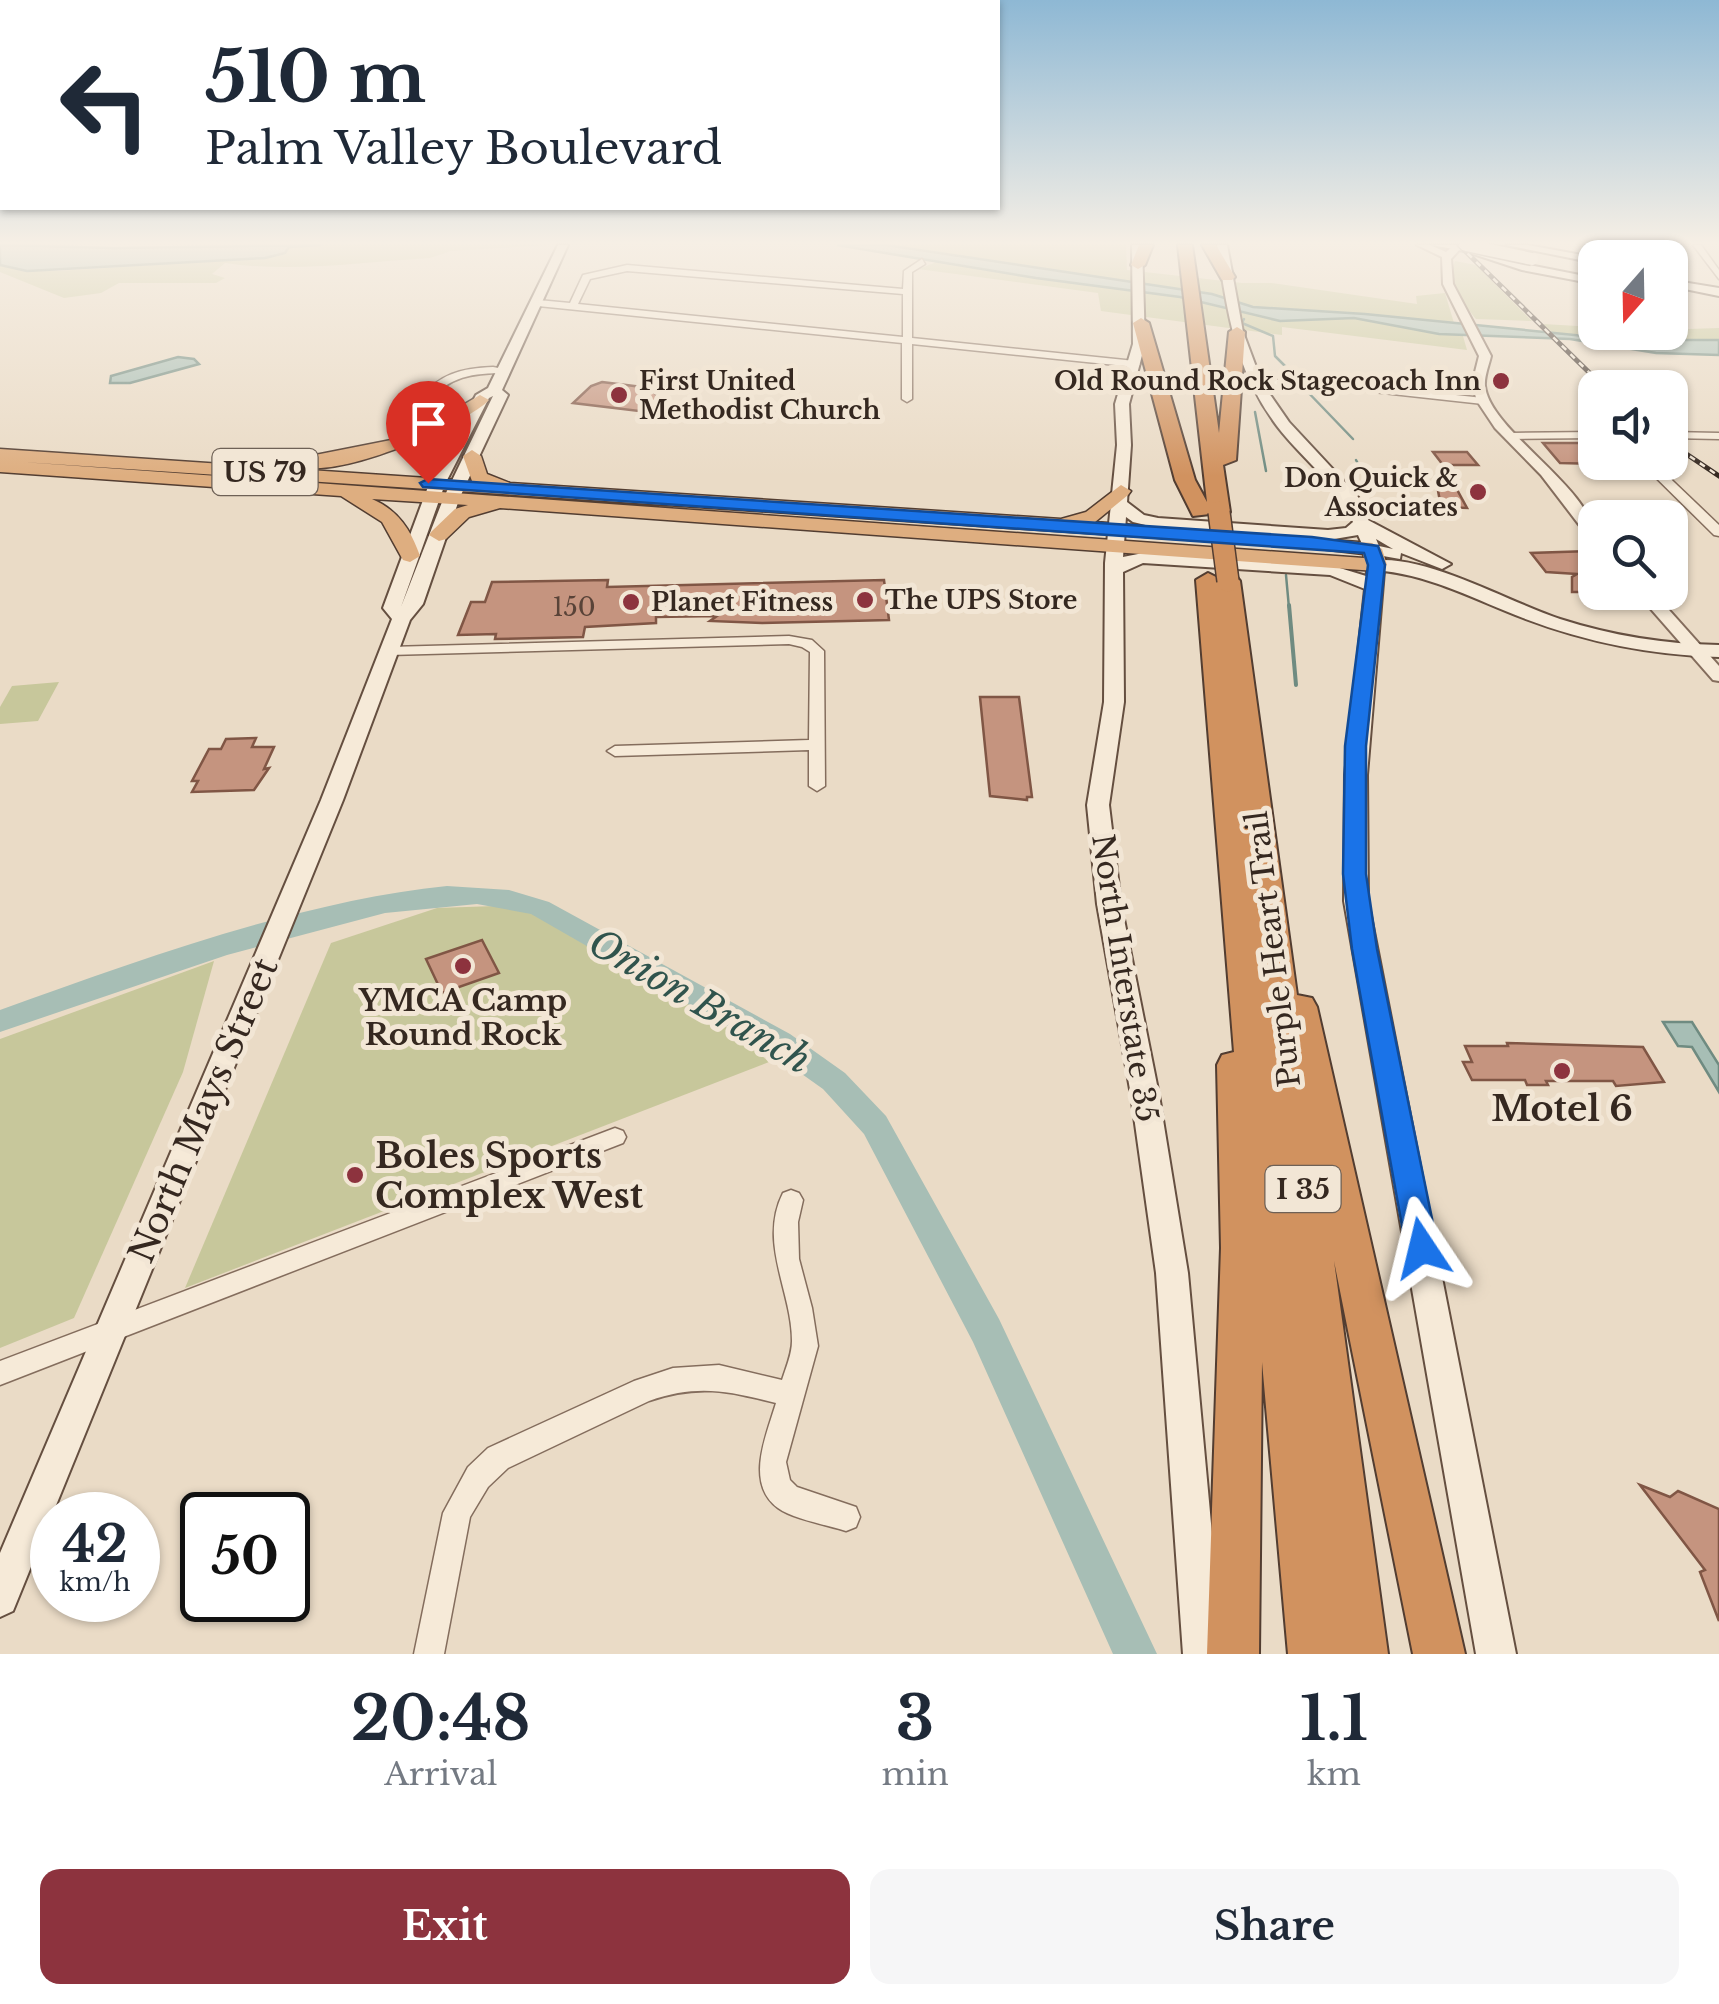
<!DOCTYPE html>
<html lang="en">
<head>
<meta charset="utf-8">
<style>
  :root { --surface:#fff; --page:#f6f6f7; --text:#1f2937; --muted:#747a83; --accent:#8d333e }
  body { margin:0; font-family:"Libre Baskerville",serif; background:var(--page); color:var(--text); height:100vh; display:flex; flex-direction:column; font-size:38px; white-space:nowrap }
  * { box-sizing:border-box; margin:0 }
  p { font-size:32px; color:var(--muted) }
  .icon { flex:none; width:55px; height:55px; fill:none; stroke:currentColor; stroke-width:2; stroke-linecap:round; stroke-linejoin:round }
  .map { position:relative; height:1654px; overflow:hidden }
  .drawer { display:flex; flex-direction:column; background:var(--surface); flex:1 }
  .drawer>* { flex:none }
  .top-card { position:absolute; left:0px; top:0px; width:1000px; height:210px; box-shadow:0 2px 8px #0004; background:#fff; color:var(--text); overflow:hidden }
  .needle { width:65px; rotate:200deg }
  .tools { position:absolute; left:1578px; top:240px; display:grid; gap:20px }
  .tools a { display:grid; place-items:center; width:110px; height:110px; border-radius:20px; background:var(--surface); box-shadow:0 2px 8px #0004; font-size:50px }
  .speed { position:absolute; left:30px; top:1492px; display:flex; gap:20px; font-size:50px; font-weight:700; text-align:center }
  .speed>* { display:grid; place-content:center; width:130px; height:130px; border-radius:50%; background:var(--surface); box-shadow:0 2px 8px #0004; line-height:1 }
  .speed small { font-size:25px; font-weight:400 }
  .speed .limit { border:5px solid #111; border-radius:15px; background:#fff; color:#111 }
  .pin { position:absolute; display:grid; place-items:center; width:85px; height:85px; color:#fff; margin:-102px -42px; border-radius:50% 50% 50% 0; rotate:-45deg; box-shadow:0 0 10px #0007 }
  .pin .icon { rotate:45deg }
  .me { position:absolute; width:110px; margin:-55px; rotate:350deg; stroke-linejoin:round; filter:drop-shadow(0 0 8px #0008) }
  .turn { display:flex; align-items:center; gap:35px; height:210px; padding:0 40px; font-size:45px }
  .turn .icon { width:130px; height:130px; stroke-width:2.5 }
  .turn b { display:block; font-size:70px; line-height:85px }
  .eta { display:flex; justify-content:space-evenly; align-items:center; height:170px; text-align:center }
  .eta b { font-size:60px; font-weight:700; line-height:70px }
  .action { display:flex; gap:20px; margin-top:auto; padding:20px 40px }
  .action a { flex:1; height:115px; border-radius:20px; background:var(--accent); color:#fff; font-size:40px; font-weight:700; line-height:115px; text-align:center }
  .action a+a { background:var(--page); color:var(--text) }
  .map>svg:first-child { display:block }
  .green { fill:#c7c79b }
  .water { fill:#a7beb5; stroke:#6f8b81; stroke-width:2.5 }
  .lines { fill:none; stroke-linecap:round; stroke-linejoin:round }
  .stream-far1 { stroke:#6f8b81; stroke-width:2.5 }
  .stream { stroke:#6f8b81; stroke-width:4 }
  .river { fill:#a7beb5; fill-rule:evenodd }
  .building { fill:#c5947f; stroke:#805645; stroke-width:2.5 }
  .minor-casing { stroke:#846d5d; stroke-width:3 }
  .tertiary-casing { stroke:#846d5d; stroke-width:4 }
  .secondary-casing { stroke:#654f40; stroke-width:4 }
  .trunk-casing { stroke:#523d31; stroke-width:3 }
  .motorway-casing { stroke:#523d31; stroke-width:4 }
  .minor { fill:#f6ead8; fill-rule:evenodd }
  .tertiary { fill:#f6ead8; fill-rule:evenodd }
  .secondary { fill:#f6ead8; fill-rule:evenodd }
  .trunk { fill:#deae80; fill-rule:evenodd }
  .motorway { fill:#d1925f; fill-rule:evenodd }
  .rail-casing { stroke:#352820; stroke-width:5 }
  .rail { stroke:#f2e6d5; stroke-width:2.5; stroke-dasharray:6; stroke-linecap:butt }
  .secondary-bridge-casing { stroke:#654f40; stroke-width:15; stroke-linecap:butt }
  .motorway-bridge-casing { stroke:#523d31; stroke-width:24; stroke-linecap:butt }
  .secondary-bridge { stroke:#f6ead8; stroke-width:12 }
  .motorway-bridge { stroke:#d1925f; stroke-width:21 }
  .route { fill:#1a73e8; stroke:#114b97; stroke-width:2.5 }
  .poi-dot { fill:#8d333e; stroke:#f2e6d5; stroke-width:4 }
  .labels { text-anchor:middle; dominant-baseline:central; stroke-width:10; stroke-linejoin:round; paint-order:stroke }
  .far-poi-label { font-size:25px; font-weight:bold; fill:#352820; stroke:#f2e6d5; text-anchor:start }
  .number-label { font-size:25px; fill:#594338 }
  .shield { fill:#f2e6d5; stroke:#6e6156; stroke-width:2.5 }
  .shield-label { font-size:28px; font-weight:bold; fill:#352820 }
  .street-label { font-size:30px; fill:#352820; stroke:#f2e6d5 }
  .poi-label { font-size:30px; font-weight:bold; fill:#352820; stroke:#f2e6d5 }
  .near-poi-label { font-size:35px; font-weight:bold; fill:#352820; stroke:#f2e6d5 }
  .near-street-label { font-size:35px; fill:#352820; stroke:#f2e6d5 }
  .near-water-label { font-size:38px; font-style:italic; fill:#30544d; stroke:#f2e6d5 }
</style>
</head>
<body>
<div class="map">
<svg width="1719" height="1654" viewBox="0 0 1719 1654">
  <rect width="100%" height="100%" fill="#eadbc6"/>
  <!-- green -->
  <g class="green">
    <path d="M321,245H550L451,251L430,258C363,262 292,273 225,263L212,274L225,278L216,283H119L101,293L64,298L0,272V265L27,271H58L265,258L289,247Z"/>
    <polygon points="886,245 1126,245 1127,270 1242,283 1272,283 1417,304 1416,296 1445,293 1454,323 1245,306 1280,321 1354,318 1463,336 1467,350 1282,327 1282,335 1101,311 1098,293 918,269 953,256"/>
    <path d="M1455,261L1476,265L1532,321L1476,319C1462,301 1446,283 1455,261Z"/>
    <polygon points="1543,324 1595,327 1595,332 1719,328 1719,340 1652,341 1553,333"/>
    <polygon points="59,682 38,721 0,724 0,707 12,686"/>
    <path d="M522,905C612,944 695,998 769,1062L185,1288L331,943L437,908Z"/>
    <polygon points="214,961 183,1072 74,1318 0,1348 0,1039"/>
  </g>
  <!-- water -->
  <g class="water">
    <polygon points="0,245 114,248 321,245 289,247 285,253 265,258 27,271 0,265"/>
    <polygon points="837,245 886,245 1212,294 1253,307 1365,314 1625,340 1719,340 1719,355 1656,353 1570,339 1439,334 1354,318 1280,321 1180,297 1036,278"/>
    <polygon points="178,357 194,359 199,364 130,383 110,383 111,376"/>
    <polygon points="1663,1022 1692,1022 1719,1065 1719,1092 1692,1047 1678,1046"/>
  </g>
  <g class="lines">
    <!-- stream-far1 -->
    <g class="stream-far1">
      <polyline points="1244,319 1242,323 1273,336 1275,356 1293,374"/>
      <polyline points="1302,386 1353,439"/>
      <polyline points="1255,412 1266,471"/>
      <polyline points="1356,460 1369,484"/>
      <polyline points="1286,575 1289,608"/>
    </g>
    <!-- stream -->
    <polyline class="stream" points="1289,605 1296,685"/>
    <!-- river -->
    <path class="river" d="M447,886L509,890L549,902L790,1034L845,1073L886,1116L999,1319L1157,1654H1113L973,1342L864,1134L823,1089L768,1050L531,914L477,904L385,913L227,955L0,1032V1010C139,960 300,901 447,886Z"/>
  </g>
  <!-- building -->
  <g class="building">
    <polygon points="602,382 650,388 660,399 639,411 573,403 591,386"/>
    <polygon points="1543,443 1595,443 1598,464 1560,463"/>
    <polygon points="1433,452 1467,452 1478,465 1443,465"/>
    <polygon points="1437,485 1455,486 1467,508 1441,507"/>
    <polygon points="1590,551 1595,558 1595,592 1572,592 1572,577 1577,574 1546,572 1531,553"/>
    <polygon points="608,580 607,587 884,580 889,620 762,623 710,621 717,616 656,617 656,623 585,627 583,637 495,639 496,634 458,635 471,602 485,602 492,582"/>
    <polygon points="980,697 1019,697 1032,797 1027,797 1027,800 990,796"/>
    <polygon points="256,738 252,747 274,747 264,769 269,768 254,790 192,792 198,781 192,781 209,749 221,749 226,739"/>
    <polygon points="482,940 499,973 442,993 426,959"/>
    <polygon points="1507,1043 1643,1047 1664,1082 1616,1086 1613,1081 1546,1081 1548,1085 1527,1085 1525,1080 1472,1080 1463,1062 1472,1062 1465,1046 1508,1046"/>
    <polygon points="1640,1485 1670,1497 1678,1491 1719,1509 1719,1621 1700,1572 1705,1570"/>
  </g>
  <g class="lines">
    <defs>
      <g id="minor">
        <polygon points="1693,245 1701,245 1719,270 1719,279"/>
        <path d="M922,259L925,264L912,272V338L1135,361L1140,364L1135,367L912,344V399L907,402L902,399V343L538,306L533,303L538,300L570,303L583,275L627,265L903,289L904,271ZM627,271L903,294V337L578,304L590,279Z"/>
        <path d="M493,367L510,370L505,373C473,373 449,376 428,402L419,400C438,374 462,368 493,367Z"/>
        <polygon points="1310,379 1483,398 1488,401 1483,404 1310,385 1255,386 1250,383 1255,380"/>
        <polygon points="1595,432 1595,438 1512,439 1506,436 1512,433"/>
        <polygon points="1670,432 1719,433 1719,439 1670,438"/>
        <polygon points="1640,462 1653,462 1719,525 1719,536 1714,535"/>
        <polygon points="789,636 812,640 824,651 825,786 817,791 809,786 809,750 615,756 607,751 615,746 809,740 810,652 802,647 789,644 389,655 382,651 389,647"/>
        <polygon points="615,1128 623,1131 626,1137 623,1143 0,1385 0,1361"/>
        <path d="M791,1190L799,1193L803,1200L798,1222L799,1259L812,1308L818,1346L786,1462L790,1480L797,1487L856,1507L860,1517L856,1527L846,1531C827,1525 793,1519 778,1508C744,1483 767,1434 776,1403C727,1391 698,1384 649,1401L508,1468L488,1487L470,1517L444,1654H414L443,1513L468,1467L488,1448L634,1381L673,1368L719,1365L782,1380C786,1367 792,1354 792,1341C792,1291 758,1243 783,1193Z"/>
      </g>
      <g id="tertiary">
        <path d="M1417,245H1430L1446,252L1453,246L1461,248L1451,259L1453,284L1491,356C1489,365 1484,377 1485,386C1490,432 1595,489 1595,540L1590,539L1541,475L1495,428L1477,401L1472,384L1479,356L1443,284L1442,257Z"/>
        <polygon points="1636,592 1653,592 1719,666 1719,681 1713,680"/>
      </g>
      <g id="secondary">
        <path d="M558,245H568L502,390L508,395L460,497L423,604L410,620L343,800L13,1611L0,1617V1553L321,800L392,619L383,608L429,484L476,395L488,388ZM493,396L444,497L401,607L445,484L489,398Z"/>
        <path d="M1132,245H1142L1145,344L1129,404L1131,445L1127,502L1144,515L1158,518L1328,530L1346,528L1353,522C1337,483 1302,459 1277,426C1234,368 1228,314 1217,245H1227L1243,332L1262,383L1289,422L1357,495L1368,520L1451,564L1442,569L1401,553L1400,559L1366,553L1358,535L1328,540L1158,528L1133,522L1126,517L1123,557L1143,553L1330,565L1366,576L1370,561C1423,552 1508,602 1560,619C1613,636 1664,644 1719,645V657C1651,655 1586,642 1523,618C1476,600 1434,577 1384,571L1367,775L1368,901L1516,1654H1476L1344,901L1345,775L1365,589L1330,575L1143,563L1123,572L1124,702L1109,805L1121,904L1159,1095L1188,1273L1223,1654H1183L1156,1273L1131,1095L1097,904L1087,805L1104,702L1105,563L1117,445L1115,404L1133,344ZM1376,539L1393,549L1379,546Z"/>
        <polygon points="1431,245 1486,245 1478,249 1524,264 1595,278 1595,284 1522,270 1464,251"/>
        <polygon points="1506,245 1528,245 1598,258 1595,258 1595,263"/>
        <polygon points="1670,280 1719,288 1719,296 1670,286"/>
      </g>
      <g id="trunk">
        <path d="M480,395L489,400C464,426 324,486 296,463L305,457L391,440L434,422Z"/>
        <path d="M0,449L472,481L463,456L472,450L481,456L487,474L510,483L1061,519L1086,512L1121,485L1131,491L1128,495L1095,522L1372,543L1382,549L1387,565L1376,571L500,508L469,517L446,539L439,541L429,535L432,531L455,509L468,505L372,499C398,510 411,530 420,556L410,562L403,560L382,522L341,496L0,472ZM22,462L1312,548L1363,554L1364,558Z"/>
      </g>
      <g id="motorway">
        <polygon points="1139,245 1153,245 1145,265 1138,269 1131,265"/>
        <polygon points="1178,245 1192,245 1219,433 1229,332 1237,327 1245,332 1236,460 1223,465 1230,512 1219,518 1210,514 1193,516 1175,480 1133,323 1141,318 1149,323 1195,480 1207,502"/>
        <polygon points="1202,245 1216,245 1235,277 1232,280 1222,280"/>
        <polygon points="1208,573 1218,578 1236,576 1240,581 1297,995 1312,998 1317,1007 1465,1654 1413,1654 1334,1261 1388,1654 1288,1654 1262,1362 1259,1654 1207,1654 1221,1248 1217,1065 1222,1055 1234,1052 1196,580"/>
      </g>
    </defs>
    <!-- minor casing -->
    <use href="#minor" class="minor-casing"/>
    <!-- tertiary casing -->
    <use href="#tertiary" class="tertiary-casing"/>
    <!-- secondary casing -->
    <use href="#secondary" class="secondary-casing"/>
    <!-- trunk casing -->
    <use href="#trunk" class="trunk-casing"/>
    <!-- motorway casing -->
    <use href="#motorway" class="motorway-casing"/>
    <!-- minor -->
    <use href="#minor" class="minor"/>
    <!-- tertiary -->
    <use href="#tertiary" class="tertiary"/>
    <!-- secondary -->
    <use href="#secondary" class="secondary"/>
    <!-- trunk -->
    <use href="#trunk" class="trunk"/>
    <!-- motorway -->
    <use href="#motorway" class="motorway"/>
    <defs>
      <g id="rail">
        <polyline points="1459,245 1605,388"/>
        <polyline points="1670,443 1719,476"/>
      </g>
    </defs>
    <!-- rail casing -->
    <use href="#rail" class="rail-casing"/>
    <!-- rail -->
    <use href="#rail" class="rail"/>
    <defs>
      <polyline id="secondary-bridge" points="1466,245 1532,259"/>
      <polyline id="motorway-bridge" points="1219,512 1228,581"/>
    </defs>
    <!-- secondary-bridge casing -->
    <use href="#secondary-bridge" class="secondary-bridge-casing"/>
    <!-- motorway-bridge casing -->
    <use href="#motorway-bridge" class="motorway-bridge-casing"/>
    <!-- secondary-bridge -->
    <use href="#secondary-bridge" class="secondary-bridge"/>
    <!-- motorway-bridge -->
    <use href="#motorway-bridge" class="motorway-bridge"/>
  </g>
  <!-- sky -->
  <linearGradient id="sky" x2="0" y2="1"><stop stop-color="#8eb8d4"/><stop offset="0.51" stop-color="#f6efe5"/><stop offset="1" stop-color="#f6efe5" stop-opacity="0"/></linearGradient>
  <rect width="1719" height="476" fill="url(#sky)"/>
  <!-- route -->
  <polygon class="route" points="428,479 1312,537 1378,546 1385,565 1366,746 1366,874 1377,949 1438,1248 1433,1257 1422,1261 1411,1257 1406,1248 1352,949 1343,874 1345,746 1368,565 1364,553 423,487 420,483"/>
  <!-- markers -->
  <g class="poi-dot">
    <circle cx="1501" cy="381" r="10"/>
    <circle cx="619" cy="395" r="10"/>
    <circle cx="1478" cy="492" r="10"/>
    <circle cx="865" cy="600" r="10"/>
    <circle cx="631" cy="602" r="10"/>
    <circle cx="463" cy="966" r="10"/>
    <circle cx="1562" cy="1071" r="10"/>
    <circle cx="355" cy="1175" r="10"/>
  </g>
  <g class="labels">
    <!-- far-poi labels -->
    <g class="far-poi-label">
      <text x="639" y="381">First United<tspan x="639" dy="29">Methodist Church</tspan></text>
      <text x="1481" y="381" text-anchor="end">Old Round Rock Stagecoach Inn</text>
      <text x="1458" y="478" text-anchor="end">Don Quick &amp;<tspan x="1458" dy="29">Associates</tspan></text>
      <text x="885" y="600">The UPS Store</text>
      <text x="651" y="602">Planet Fitness</text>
    </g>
    <!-- number labels -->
    <g class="number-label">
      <text x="574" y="607">150</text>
    </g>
    <!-- shield labels -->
    <g class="shield">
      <rect x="212.5" y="449" width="105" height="46" rx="8"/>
      <rect x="1265.5" y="1166" width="75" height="46" rx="8"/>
    </g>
    <g class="shield-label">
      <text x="265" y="472">US 79</text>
      <text x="1303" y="1189">I 35</text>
    </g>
    <!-- street labels -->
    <g class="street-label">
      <text transform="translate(1273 949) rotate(-97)">Purple Heart Trail</text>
      <text transform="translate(1125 978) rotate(81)">North Interstate 35</text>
    </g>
    <!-- poi labels -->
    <g class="poi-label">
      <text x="463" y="1000">YMCA Camp<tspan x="463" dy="34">Round Rock</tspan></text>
    </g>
    <!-- near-poi labels -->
    <g class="near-poi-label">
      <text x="1562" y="1108">Motel 6</text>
      <text x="375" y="1155" text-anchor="start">Boles Sports<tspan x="375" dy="40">Complex West</tspan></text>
    </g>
    <!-- near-street labels -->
    <g class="near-street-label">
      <text transform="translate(203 1110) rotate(-67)">North Mays Street</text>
    </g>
    <!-- near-water labels -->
    <g class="near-water-label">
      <text transform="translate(700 1001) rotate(30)">Onion Branch</text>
    </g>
  </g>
</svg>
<div class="tools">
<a><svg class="needle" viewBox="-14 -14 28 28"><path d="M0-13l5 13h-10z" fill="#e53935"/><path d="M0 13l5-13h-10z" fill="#747a83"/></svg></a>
<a><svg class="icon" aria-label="sound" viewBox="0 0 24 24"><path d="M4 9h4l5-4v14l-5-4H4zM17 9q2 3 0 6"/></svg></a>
<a><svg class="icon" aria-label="search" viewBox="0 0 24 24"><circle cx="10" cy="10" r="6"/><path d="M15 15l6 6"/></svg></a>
</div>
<div class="speed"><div>42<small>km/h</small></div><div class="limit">50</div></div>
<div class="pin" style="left:428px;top:483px;background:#d93025"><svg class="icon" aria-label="arrive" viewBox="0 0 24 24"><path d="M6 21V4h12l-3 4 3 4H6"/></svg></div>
<svg class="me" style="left:1422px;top:1248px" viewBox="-20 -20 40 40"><path d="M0-17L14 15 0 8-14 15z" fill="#1a73e8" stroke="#fff" stroke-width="4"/></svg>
<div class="top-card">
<div class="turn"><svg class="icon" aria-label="left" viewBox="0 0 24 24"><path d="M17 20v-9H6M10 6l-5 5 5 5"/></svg><div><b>510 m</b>Palm Valley Boulevard</div></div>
</div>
</div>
<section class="drawer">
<div class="eta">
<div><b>20:48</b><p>Arrival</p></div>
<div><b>3</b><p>min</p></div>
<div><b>1.1</b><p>km</p></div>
</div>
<div class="action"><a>Exit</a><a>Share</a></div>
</section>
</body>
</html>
